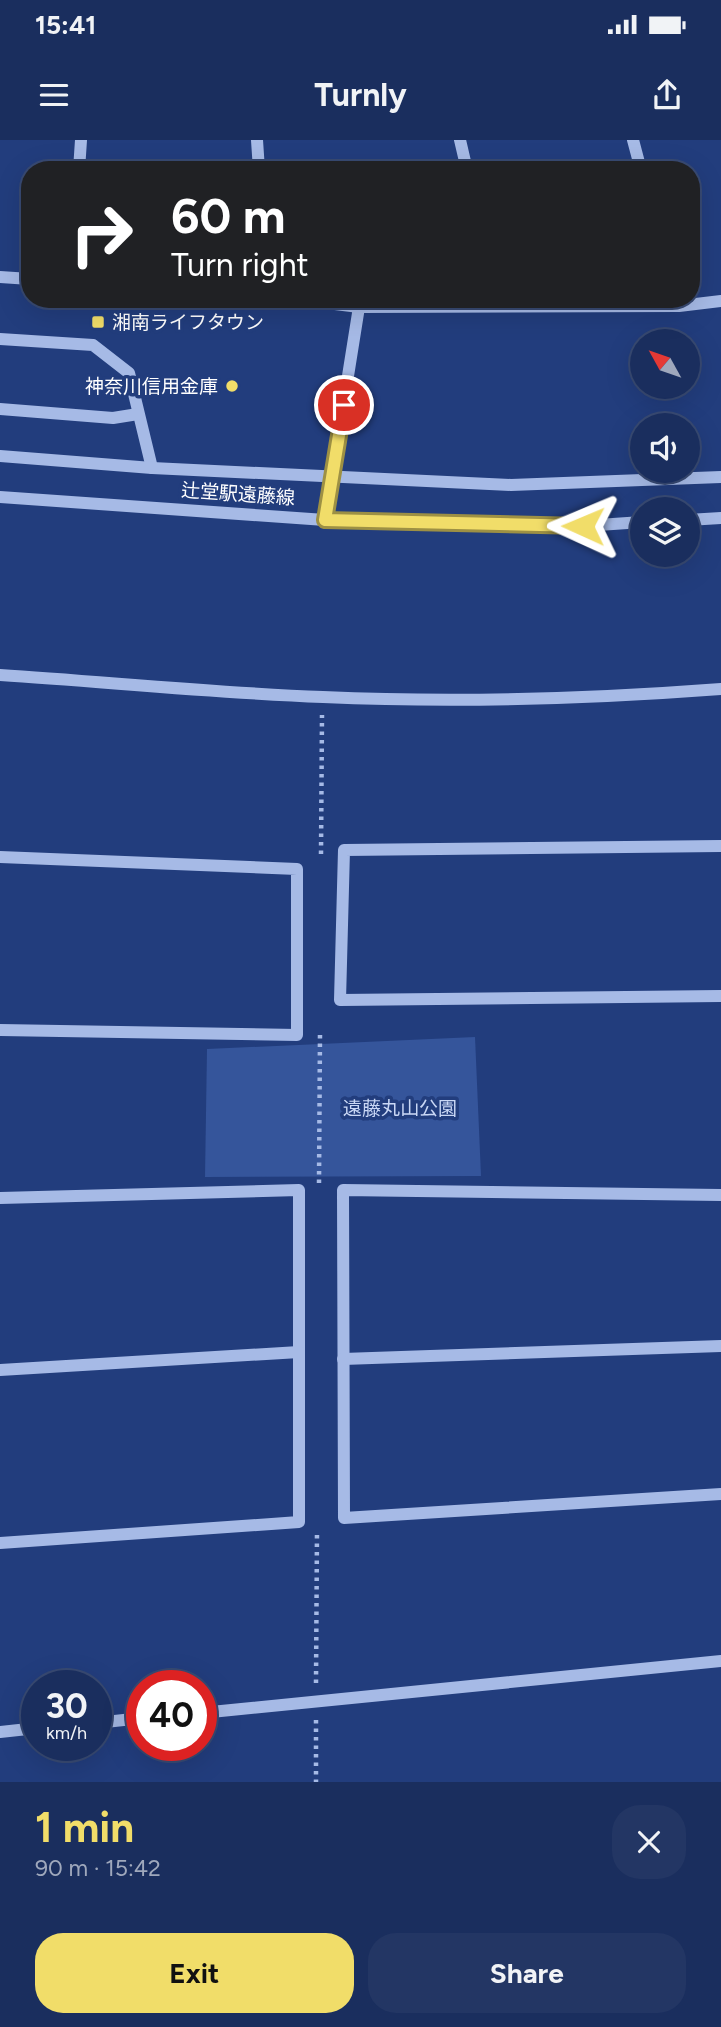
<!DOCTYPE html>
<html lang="en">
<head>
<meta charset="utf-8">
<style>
  :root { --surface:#1a2e5e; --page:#233664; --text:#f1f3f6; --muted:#9fa8bc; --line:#384a73; --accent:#f1dd69 }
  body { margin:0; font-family:Figtree,"Noto Sans JP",sans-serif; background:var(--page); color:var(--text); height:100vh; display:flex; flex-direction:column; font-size:26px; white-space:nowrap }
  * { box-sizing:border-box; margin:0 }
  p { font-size:23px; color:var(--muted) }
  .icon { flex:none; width:38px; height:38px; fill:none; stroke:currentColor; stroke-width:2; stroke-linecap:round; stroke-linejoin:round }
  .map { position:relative; height:1642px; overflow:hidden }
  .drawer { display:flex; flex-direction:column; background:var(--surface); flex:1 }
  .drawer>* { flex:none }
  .guide { position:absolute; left:21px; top:21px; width:679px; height:147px; border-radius:28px; box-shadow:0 7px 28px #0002,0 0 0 2px var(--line); background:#202124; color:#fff; overflow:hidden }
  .needle { width:46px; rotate:310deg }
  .tools { position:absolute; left:630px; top:189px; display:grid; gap:14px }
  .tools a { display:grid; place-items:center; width:70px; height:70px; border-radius:50%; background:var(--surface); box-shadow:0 7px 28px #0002,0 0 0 2px var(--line); font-size:35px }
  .speed { position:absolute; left:21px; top:1530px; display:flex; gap:14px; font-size:35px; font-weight:700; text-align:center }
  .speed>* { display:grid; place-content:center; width:91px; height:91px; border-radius:50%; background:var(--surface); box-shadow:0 7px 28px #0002,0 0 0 2px var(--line); line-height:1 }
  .speed small { font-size:18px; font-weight:400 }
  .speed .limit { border:10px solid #d22; background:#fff; color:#111 }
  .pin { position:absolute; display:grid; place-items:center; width:60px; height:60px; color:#fff; margin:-30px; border:4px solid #fff; border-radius:50%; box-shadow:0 2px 7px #0007 }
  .me { position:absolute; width:77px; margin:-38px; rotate:271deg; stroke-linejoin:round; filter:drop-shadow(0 0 5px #0008) }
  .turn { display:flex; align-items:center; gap:24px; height:147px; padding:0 35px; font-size:32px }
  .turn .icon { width:91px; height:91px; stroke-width:2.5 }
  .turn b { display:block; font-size:49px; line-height:60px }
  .round { display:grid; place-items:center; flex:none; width:74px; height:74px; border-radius:28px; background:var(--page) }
  .headline { display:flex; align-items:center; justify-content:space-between; height:119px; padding:0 35px }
  h1 { font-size:42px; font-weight:700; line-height:52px; color:var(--accent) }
  .cta { display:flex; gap:14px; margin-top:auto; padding:14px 35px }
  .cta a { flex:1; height:80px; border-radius:28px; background:var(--accent); color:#111; font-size:28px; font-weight:700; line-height:80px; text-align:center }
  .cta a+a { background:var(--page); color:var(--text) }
  .status { display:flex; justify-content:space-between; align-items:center; height:49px; padding:0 35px; background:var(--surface); direction:ltr }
  .status svg { height:19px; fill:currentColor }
  header { display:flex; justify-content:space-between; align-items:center; height:91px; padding:0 35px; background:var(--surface); font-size:32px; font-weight:700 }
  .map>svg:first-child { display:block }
  .green { fill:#35559b }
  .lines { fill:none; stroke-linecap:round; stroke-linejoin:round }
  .path { stroke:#a6bae6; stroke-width:4.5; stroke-dasharray:3.5 5; stroke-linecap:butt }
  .minor { stroke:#a6bae6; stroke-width:12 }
  .route-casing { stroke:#9d9044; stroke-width:18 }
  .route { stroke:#f1dd69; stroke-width:12 }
  .poi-dot { fill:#f1dd69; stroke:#223d7d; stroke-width:2.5 }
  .labels { text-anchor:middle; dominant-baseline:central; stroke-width:7; stroke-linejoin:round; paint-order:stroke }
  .poi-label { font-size:19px; fill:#fff; stroke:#223d7d; text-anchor:start }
  .street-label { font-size:19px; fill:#fff; stroke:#223d7d }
  .park-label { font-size:19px; fill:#c9d7f5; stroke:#223d7d }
</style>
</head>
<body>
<div class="status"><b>15:41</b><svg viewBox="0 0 49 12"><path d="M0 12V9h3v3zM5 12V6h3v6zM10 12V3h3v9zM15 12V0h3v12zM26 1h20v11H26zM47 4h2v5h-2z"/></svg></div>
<header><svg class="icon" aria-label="menu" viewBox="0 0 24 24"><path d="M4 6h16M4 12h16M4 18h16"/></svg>Turnly<svg class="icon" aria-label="share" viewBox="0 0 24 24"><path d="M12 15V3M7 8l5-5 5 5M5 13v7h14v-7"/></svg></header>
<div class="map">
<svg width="721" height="1642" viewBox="0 0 721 1642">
  <rect width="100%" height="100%" fill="#223d7d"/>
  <!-- green -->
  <polygon class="green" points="475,897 481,1036 205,1037 207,909"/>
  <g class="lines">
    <!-- path -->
    <g class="path">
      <polyline points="321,714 322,575"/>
      <polyline points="319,1043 320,894"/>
      <polyline points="316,1543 317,1391"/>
      <polyline points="316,1580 316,1642"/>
    </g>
    <!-- minor -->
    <g class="minor">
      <polyline points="257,0 259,30"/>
      <polyline points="460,0 467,30"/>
      <polyline points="633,0 641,30"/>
      <polyline points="79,30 81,0"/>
      <polyline points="0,137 30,139"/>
      <polyline points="295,159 359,167 679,166 721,161"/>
      <polyline points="0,199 93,205 129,233 152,328"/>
      <polyline points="0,269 113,278 138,274"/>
      <polyline points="0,316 152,328 511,345 721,337"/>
      <polyline points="0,357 325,380 584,386 642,382"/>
      <polyline points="325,380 359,167"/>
      <polyline points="688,380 721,378"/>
      <path d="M0,535C108,542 215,553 323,557C456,563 589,559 721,549"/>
      <polyline points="721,706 344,710 340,860 721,856"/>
      <polyline points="0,717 297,729 297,895 0,890"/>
      <polyline points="721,1055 343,1050 344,1378 721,1354"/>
      <polyline points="0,1058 299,1050 299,1382 0,1403"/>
      <polyline points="343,1219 721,1206"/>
      <polyline points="0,1230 299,1212"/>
      <polyline points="201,1573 721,1521"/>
      <polyline points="96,1583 142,1578"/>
      <polyline points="0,1592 37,1588"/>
    </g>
  </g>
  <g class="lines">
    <defs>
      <polyline id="route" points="344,265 325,380 583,386"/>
    </defs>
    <!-- route casing -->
    <use href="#route" class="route-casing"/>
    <!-- route -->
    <use href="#route" class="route"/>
  </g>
  <!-- markers -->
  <g class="poi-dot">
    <rect x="91" y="175" width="14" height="14" rx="3.5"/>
    <circle cx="232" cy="246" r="7"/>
  </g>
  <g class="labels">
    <!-- poi labels -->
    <g class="poi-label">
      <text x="112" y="182">湘南ライフタウン</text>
      <text x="218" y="246" text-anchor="end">神奈川信用金庫</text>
    </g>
    <!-- street labels -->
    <g class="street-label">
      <text transform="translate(238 354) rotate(4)">辻堂駅遠藤線</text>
    </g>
    <!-- park labels -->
    <g class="park-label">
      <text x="400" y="968">遠藤丸山公園</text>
    </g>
  </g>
</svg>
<div class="tools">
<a><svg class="needle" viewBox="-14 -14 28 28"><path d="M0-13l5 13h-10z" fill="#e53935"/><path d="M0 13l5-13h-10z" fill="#9fa8bc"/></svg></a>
<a><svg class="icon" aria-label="sound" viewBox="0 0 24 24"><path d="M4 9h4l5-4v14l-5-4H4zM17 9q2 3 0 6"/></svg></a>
<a><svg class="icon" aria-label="layers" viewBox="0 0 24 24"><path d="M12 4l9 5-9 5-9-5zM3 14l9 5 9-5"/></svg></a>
</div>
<div class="speed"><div>30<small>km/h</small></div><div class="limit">40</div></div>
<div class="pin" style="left:344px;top:265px;background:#d93025"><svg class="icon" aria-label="arrive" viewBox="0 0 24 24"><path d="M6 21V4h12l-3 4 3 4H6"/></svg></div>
<svg class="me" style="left:583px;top:386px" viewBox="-20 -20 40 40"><path d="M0-17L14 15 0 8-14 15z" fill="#f1dd69" stroke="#fff" stroke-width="4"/></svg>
<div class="guide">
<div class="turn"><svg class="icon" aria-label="right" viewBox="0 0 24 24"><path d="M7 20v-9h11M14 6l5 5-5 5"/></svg><div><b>60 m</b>Turn right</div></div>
</div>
</div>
<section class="drawer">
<div class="headline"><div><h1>1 min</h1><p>90 m · 15:42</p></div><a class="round"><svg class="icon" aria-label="close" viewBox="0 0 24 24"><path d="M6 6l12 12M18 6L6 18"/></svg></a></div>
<div class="cta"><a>Exit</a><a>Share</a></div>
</section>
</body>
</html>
